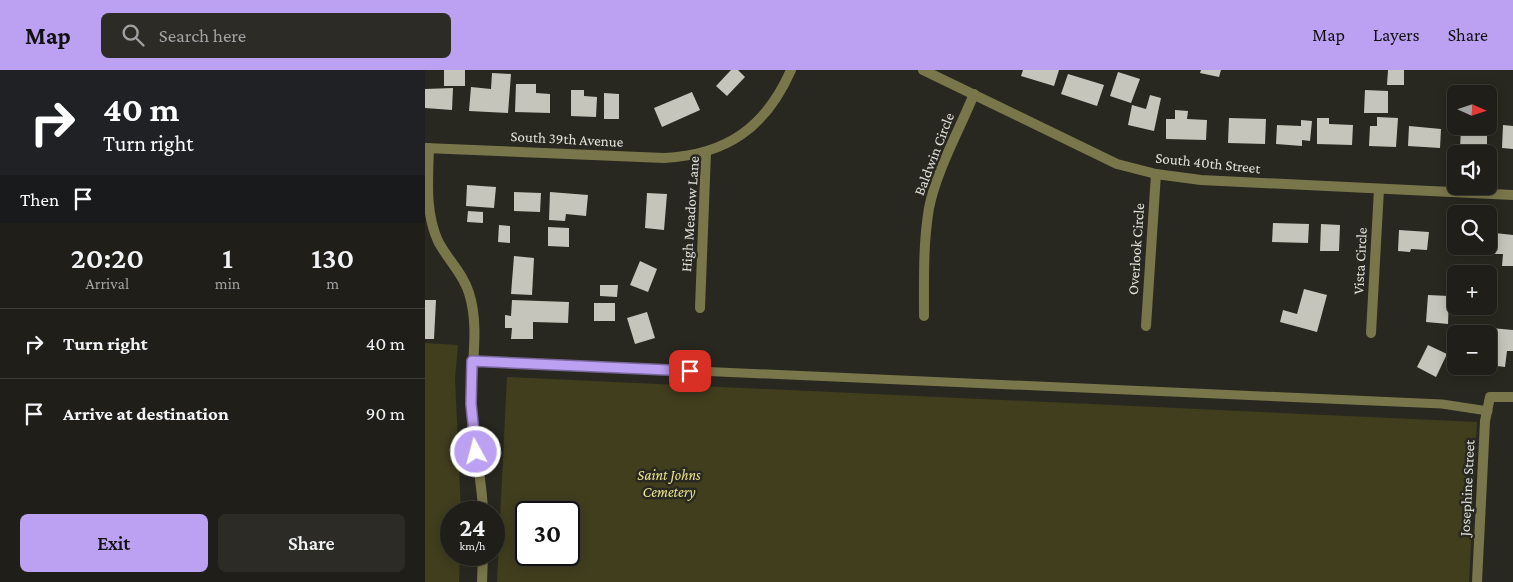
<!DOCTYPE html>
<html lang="en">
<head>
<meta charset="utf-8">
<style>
  :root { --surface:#1f1e18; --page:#2c2b25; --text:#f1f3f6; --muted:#a1a2a2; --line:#3c3c37; --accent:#bca0f2 }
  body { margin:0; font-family:"Crimson Pro",serif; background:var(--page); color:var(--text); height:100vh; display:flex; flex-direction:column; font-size:19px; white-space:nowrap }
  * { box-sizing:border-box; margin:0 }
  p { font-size:16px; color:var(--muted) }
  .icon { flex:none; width:28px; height:28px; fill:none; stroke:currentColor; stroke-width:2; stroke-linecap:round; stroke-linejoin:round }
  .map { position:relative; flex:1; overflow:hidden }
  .side { display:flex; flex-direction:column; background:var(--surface); width:425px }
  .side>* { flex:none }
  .top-card { background:#202124; color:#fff; overflow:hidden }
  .needle { width:32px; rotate:93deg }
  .buttons { position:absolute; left:1022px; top:15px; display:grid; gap:10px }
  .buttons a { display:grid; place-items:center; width:50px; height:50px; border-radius:8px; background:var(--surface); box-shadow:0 2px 12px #0003,0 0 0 1px var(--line); font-size:25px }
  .speed { position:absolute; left:15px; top:431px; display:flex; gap:10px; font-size:25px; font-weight:700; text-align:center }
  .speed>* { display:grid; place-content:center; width:65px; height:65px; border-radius:50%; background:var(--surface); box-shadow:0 2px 12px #0003,0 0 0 1px var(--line); line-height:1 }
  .speed small { font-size:12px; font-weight:400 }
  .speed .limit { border:2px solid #111; border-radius:8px; background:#fff; color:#111 }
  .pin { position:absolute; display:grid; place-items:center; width:42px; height:42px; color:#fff; margin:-21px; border-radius:10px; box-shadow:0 2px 8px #0006 }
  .me { position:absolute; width:55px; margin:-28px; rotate:353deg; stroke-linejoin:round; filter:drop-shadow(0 0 4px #0008) }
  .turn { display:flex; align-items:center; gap:18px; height:105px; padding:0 20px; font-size:22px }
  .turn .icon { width:65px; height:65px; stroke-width:2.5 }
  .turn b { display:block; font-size:35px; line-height:42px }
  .then { display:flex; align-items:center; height:48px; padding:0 20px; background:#0003; gap:10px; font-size:19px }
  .eta { display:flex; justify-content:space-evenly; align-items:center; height:85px; text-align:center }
  .eta b { font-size:30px; font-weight:600; line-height:35px }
  .cta { display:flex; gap:10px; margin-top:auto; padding:10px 20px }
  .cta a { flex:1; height:58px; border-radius:8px; background:var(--accent); color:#111; font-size:20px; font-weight:600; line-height:58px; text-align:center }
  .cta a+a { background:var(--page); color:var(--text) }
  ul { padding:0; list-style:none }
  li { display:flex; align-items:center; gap:15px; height:70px; padding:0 20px; border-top:1px solid var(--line) }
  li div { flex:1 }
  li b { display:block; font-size:19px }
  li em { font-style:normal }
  header { display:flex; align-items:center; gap:30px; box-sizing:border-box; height:70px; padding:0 25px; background:var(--accent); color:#111 }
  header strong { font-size:24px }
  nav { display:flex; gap:28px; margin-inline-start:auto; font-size:18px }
  .search { width:350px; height:45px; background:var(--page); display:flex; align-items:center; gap:12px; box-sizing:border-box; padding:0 18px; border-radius:8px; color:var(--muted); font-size:19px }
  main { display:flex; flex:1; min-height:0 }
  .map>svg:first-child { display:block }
  .green { fill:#413e1e; fill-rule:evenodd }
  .building { fill:#c6c5bb }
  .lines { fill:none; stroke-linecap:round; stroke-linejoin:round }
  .lane { stroke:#7a764b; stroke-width:9 }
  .street { stroke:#7a764b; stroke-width:10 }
  .route-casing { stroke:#7a689d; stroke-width:12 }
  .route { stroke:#bca0f2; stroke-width:9 }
  .labels { text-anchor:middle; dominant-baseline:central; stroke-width:5; stroke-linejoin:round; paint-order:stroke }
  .street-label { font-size:15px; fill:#e1e0db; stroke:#292820 }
  .park-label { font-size:15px; font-style:italic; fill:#e9e18c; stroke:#292820 }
</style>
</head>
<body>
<header>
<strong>Map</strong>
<div class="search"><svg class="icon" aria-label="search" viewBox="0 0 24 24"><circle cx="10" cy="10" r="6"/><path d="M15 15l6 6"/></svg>Search here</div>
<nav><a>Map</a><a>Layers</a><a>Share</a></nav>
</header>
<main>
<section class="side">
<div class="top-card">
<div class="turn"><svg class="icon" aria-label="right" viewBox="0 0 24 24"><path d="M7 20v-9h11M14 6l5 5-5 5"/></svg><div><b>40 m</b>Turn right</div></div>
<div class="then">Then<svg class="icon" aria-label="arrive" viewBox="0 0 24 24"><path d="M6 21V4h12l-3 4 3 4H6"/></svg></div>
</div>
<div class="eta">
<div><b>20:20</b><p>Arrival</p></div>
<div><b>1</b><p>min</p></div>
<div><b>130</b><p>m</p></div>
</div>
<ul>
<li><svg class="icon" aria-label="right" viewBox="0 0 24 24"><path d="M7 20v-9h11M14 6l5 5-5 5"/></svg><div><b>Turn right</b></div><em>40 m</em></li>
<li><svg class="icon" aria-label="arrive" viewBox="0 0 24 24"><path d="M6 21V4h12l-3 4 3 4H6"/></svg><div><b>Arrive at destination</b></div><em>90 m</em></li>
</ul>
<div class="cta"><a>Exit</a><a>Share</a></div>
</section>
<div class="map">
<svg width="1088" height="512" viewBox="0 0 1088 512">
  <rect width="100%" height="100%" fill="#292820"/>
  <!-- green -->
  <g class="green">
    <polygon points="0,273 33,275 30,308 36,442 26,442 26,485 35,485 34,512 0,512"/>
    <path d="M82,307L1052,352L1044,512H72ZM101,442H144V485H101Z"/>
  </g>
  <!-- building -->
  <g class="building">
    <rect x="19" y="0" width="21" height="16"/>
    <polygon points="306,0 313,0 320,7 302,26 291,16"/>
    <polygon points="598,0 634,0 629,16 596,6"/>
    <polygon points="776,0 796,0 794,7 775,3"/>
    <polygon points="963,0 979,0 979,15 962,15"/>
    <polygon points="693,2 715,9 706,33 685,26"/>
    <polygon points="67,3 86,4 83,43 44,41 46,17 66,19"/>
    <polygon points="643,4 679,15 672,36 636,24"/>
    <polygon points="91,14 111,14 111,23 125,24 125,43 90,42"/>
    <polygon points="28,18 27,40 0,38 0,19"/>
    <polygon points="146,20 159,20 159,26 172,27 171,47 146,46"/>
    <polygon points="940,20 963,21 963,43 939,43"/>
    <polygon points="267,22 275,40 237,57 229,38"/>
    <polygon points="179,23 194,24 194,49 179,49"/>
    <polygon points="725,25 736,28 729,61 703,55 707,35 721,39"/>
    <polygon points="750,40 763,41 762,49 782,50 781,70 741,69 741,49 750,49"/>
    <polygon points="952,47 973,48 971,77 944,76 945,56 952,56"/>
    <polygon points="804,48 841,49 840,74 803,73"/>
    <polygon points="892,48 904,48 904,54 928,55 927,75 892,74"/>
    <polygon points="876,50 887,51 885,71 877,70 877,76 851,74 852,55 876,56"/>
    <polygon points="1078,55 1088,56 1088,79 1077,78"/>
    <polygon points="984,56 1016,59 1015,78 983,76"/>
    <polygon points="1036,58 1062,59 1062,80 1035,79"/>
    <polygon points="42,115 71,117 69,138 41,136"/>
    <polygon points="89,122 116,123 115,142 89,141"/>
    <polygon points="125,122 163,125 161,146 141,144 140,151 124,150"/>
    <polygon points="222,123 242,124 239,160 220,158"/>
    <polygon points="43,141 58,142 58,153 42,152"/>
    <polygon points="848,153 884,154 883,173 847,172"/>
    <polygon points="896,154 915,155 914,181 895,181"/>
    <polygon points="74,155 85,156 85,173 73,172"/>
    <polygon points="123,157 144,158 144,177 123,176"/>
    <polygon points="974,160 1004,162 1002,180 986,179 985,182 973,181"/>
    <polygon points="1070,163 1088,165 1088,196 1077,196 1078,184 1068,184"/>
    <polygon points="1030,176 1057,176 1056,181 1030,181"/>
    <polygon points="89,186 109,188 107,225 86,224"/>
    <polygon points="215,191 232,199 223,222 205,215"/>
    <polygon points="175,215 193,215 192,227 175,226"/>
    <polygon points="879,219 902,225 892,262 855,252 858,240 872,244"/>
    <polygon points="1003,225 1024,226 1023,254 1001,252"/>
    <polygon points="0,230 11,230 9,269 0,269"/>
    <polygon points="87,230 144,232 143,253 108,252 108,269 86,269 87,258 80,258 80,245 86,246"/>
    <rect x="169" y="233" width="21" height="18"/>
    <polygon points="222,242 230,268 210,274 202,248"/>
    <polygon points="1066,258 1088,260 1088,281 1082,281 1080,297 1064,295"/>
    <polygon points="1003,275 1022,284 1011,307 992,297"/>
  </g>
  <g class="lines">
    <!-- lane -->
    <polyline class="lane" points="47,291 1017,334 1063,341"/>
    <!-- street -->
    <g class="street">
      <polyline points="498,0 692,94 731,104 776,110 1088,125"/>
      <path d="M0,78L239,88C302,85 341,57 366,0"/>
      <path d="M4,78C3,109 0,143 13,171C22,189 38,203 44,223C55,257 46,298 46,333C47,370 57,406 58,442"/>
      <polyline points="275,238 281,82"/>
      <path d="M499,246C499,209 498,174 504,138C512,99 534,61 549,24"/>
      <polyline points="721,256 731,104"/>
      <polyline points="946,263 954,119"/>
      <polyline points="57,512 58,485"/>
      <polyline points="1052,512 1060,351 1065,327 1088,327"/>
    </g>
  </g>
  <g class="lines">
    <defs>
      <polyline id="route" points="51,382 46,334 47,291 265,301"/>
    </defs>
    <!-- route casing -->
    <use href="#route" class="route-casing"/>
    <!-- route -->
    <use href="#route" class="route"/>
  </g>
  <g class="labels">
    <!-- street labels -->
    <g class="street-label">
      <text transform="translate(142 69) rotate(3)">South 39th Avenue</text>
      <text transform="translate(509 84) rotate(-69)">Baldwin Circle</text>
      <text transform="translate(783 93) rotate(6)">South 40th Street</text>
      <text transform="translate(265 144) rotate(-86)">High Meadow Lane</text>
      <text transform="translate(711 179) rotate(-86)">Overlook Circle</text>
      <text transform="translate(935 191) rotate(-87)">Vista Circle</text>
      <text transform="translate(1042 418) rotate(-87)">Josephine Street</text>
    </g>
    <!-- park labels -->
    <g class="park-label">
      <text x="244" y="405">Saint Johns<tspan x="244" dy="17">Cemetery</tspan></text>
    </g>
  </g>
</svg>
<div class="buttons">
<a><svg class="needle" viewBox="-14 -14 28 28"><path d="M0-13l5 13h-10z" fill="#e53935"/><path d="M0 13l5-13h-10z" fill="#a1a2a2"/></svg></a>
<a><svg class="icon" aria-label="sound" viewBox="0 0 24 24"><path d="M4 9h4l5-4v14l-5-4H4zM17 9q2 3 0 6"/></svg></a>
<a><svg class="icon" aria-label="search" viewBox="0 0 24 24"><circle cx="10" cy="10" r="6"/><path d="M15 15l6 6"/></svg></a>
<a>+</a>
<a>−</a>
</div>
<div class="speed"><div>24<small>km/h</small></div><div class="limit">30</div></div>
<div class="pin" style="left:265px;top:301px;background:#d93025"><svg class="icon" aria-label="arrive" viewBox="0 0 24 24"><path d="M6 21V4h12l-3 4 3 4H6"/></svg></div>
<svg class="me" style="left:51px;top:382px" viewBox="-20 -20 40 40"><circle r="17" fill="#bca0f2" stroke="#fff" stroke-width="3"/><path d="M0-11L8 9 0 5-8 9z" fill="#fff"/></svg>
</div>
</main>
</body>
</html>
